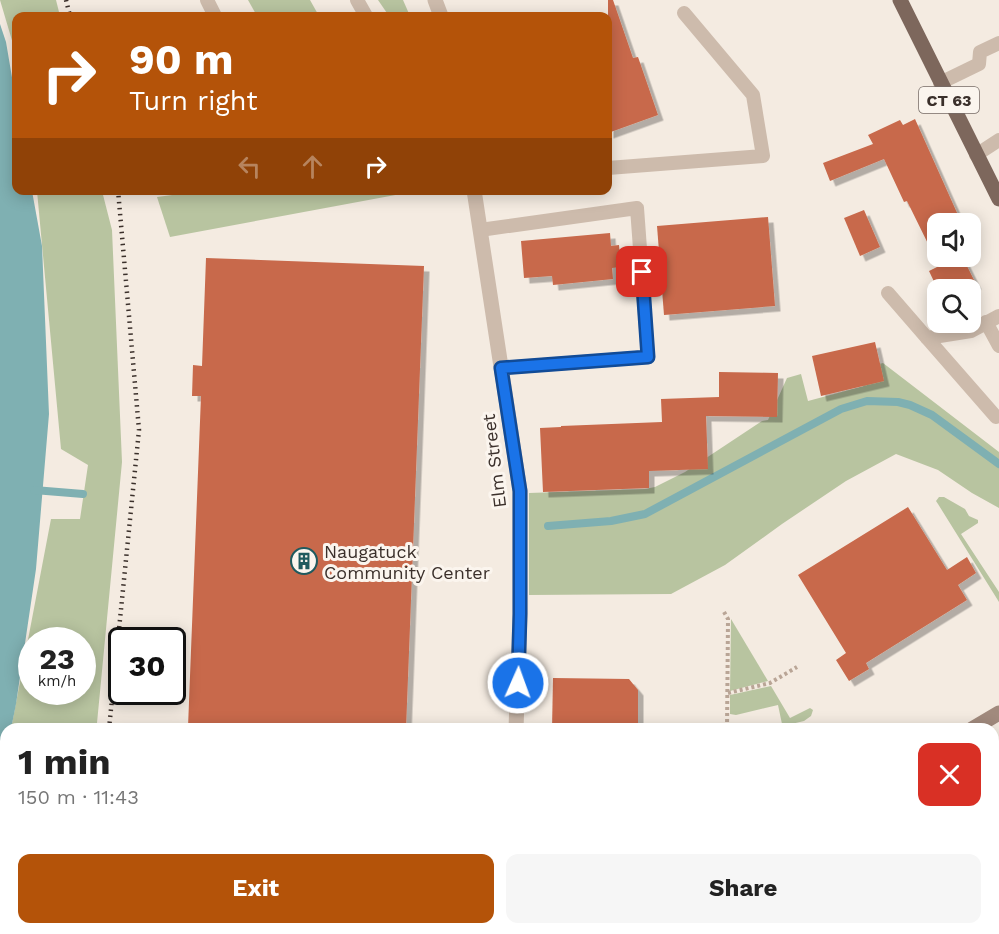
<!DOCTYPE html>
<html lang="en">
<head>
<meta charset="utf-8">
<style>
  :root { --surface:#fff; --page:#f6f6f6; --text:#222; --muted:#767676; --accent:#b45309 }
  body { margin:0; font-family:"Work Sans",sans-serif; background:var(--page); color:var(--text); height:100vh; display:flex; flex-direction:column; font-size:22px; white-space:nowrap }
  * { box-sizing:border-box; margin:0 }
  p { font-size:20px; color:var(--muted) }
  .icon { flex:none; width:33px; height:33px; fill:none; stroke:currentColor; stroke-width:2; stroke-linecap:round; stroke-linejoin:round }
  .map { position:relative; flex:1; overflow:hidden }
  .drawer { position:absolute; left:0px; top:723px; width:999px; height:212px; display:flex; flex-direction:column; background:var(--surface); border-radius:18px 18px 0 0; box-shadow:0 3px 15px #0003 }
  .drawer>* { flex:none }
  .top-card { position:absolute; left:12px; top:12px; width:600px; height:183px; border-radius:12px; box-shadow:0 3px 15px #0003; background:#b45309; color:#fff; overflow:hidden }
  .tools { position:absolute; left:927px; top:213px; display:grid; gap:12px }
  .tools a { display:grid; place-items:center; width:54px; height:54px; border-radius:12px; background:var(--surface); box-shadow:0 3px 15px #0003; font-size:30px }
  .speed { position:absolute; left:18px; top:627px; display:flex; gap:12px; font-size:30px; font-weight:700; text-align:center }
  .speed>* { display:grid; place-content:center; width:78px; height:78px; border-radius:50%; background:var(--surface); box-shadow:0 3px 15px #0003; line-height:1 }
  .speed small { font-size:15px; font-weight:400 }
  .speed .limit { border:3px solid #111; border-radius:9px; background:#fff; color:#111 }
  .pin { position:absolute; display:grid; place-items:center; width:51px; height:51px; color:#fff; margin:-26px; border-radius:12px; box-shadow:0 3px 9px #0006 }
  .me { position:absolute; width:66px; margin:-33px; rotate:2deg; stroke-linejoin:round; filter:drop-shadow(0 0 4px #0008) }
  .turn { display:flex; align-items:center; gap:21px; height:126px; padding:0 18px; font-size:27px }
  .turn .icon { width:78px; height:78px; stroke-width:2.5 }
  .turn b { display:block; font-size:42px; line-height:51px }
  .lanes { display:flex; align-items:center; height:57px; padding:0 18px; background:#0003; justify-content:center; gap:30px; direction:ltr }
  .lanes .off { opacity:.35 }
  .round { display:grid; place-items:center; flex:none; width:63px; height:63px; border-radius:12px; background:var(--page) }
  .head { display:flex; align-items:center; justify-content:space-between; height:102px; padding:0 18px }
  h1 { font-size:36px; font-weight:700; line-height:45px }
  .action { display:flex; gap:12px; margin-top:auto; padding:12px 18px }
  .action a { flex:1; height:69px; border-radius:12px; background:var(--accent); color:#fff; font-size:24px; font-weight:700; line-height:69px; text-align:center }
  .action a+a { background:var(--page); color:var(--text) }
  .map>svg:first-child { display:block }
  .green { fill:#b8c4a0; fill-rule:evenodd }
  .water { fill:#7fb0b2 }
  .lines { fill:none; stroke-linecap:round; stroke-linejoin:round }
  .stream { stroke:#7fb0b2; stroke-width:8 }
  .building { fill:#c8694b; filter:url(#shadow) }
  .path { stroke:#b9a596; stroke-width:4; stroke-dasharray:3 3; stroke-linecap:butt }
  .lane { stroke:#cdbbac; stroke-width:14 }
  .street { stroke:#cdbbac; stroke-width:15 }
  .secondary { stroke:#a18a7d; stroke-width:15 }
  .primary { stroke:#7d675c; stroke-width:15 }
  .rail { stroke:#3b302b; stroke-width:4.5; stroke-dasharray:1.5 4.5; stroke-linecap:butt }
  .route-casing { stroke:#114b97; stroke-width:15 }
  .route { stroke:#1a73e8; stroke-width:10 }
  .labels { text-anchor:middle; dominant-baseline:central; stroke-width:6; stroke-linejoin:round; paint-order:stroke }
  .shield { fill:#fbf5ee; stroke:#756b66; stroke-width:1.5 }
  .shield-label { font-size:16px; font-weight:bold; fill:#3b302b }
  .street-label { font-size:18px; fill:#3b302b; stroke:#fbf5ee }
  .poi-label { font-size:18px; fill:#3b302b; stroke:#fbf5ee; text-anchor:start }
</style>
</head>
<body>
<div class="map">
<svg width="999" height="934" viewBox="0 0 999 934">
  <defs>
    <filter id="shadow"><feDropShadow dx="5.5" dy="5.5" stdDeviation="0" flood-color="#0004"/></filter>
  </defs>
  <rect width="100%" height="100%" fill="#f4ebe1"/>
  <!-- green -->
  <g class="green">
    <polygon points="0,0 56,0 60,16 16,16 16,54"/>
    <polygon points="248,0 310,0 319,16 257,16"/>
    <polygon points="378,0 403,0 410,16 389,16"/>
    <polygon points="210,190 417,190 417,191 170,237 157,197"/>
    <path d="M37,191H102L112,230L122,462L97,723L96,729H11L51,519H80L88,465L61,449ZM32,640H82V692H32Z"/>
    <polygon points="883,363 999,452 999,508 972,493 938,470 896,454 846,481 782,524 725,565 671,594 529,595 529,493 645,489 655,487 685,472 762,421 768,420 787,378 801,374 808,401 864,386 860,369"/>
    <polygon points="939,497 944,497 965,509 969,516 978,520 978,523 961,534 999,592 999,602 938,504 936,501"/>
    <polygon points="731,619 768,681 730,691"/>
    <polygon points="771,686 790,718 810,708 813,710 811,716 804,721 783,726 782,724 778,705 736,715 730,714 730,695"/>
    <polygon points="6,751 6,928 38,929 36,934 0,934 0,779"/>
  </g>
  <!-- water -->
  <polygon class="water" points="0,24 6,42 16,101 16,190 32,191 42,246 49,414 36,569 16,704 11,729 6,729 6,751 0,779"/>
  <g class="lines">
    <!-- stream -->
    <g class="stream">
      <polyline points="34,490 83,494"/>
      <polyline points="548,526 611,521 645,514 841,409 867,401 898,402 910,405 932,415 999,464"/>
    </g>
  </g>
  <!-- building -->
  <g class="building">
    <polygon points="608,0 613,0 633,58 638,57 658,115 608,133"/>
    <polygon points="915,119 962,224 938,224 938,256 966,256 963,258 976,284 964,290 938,290 929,271 939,266 907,201 904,202 884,159 830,181 823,163 873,144 868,135 900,120 903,125"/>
    <polygon points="864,210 880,247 860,256 844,218"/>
    <polygon points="768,217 775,306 664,315 657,226"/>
    <polygon points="610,233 611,246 619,245 621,267 612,268 613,279 553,285 552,276 524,278 521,241"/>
    <polygon points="206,258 424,266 406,729 252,729 188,727 201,396 192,396 193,365 202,366"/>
    <polygon points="875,342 884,381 821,396 812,356"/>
    <polygon points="719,372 778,373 777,417 706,416 708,469 649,471 649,488 543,492 540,428 561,427 561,426 662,422 661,399 719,397"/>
    <polygon points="908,507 947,570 967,557 976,573 958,585 967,600 866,663 869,669 849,681 836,660 846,653 798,575"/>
    <polygon points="553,678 629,679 638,690 638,729 552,729"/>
  </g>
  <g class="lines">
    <!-- path -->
    <g class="path">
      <polyline points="724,612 728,619 727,729"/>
      <polyline points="728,693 770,683 797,667"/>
    </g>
    <!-- lane -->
    <g class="lane">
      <polyline points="207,0 215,16"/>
      <polyline points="357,0 366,16"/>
      <polyline points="940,83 979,64 980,52 999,43"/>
      <polyline points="976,155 999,140"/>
      <polyline points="608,168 763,156 753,95 684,13"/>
      <polyline points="480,230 637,208 648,357 501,368"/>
      <polyline points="888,293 927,338 971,331 999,316"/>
      <polyline points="986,322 999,346"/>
      <polyline points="927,338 996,417"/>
    </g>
    <!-- street -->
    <g class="street">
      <polyline points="435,0 441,16"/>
      <polyline points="474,190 520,491 520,614 516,729"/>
      <polyline points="116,934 117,928"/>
      <polyline points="425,934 428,928"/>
    </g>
    <!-- secondary -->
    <g class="secondary">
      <polyline points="972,729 999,713"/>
      <polyline points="673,934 674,928"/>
    </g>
    <!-- primary -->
    <polyline class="primary" points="900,0 999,199"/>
    <!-- rail -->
    <g class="rail">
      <polyline points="66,0 70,16"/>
      <polyline points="109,729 139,430 118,190"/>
      <polyline points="46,934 48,928"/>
    </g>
  </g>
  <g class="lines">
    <defs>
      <polyline id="route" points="518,683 520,614 520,491 501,368 648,357 642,272"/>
    </defs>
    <!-- route casing -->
    <use href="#route" class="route-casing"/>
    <!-- route -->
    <use href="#route" class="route"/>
  </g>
  <!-- icons -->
  <defs>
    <symbol id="building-ring" viewBox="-11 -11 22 22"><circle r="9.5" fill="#fbf5ee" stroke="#1f5a5e" stroke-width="1.5"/><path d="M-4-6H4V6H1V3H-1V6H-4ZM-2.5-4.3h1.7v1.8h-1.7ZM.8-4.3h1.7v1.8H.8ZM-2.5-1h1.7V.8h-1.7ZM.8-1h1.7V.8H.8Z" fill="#1f5a5e"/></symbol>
  </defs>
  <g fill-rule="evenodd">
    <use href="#building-ring" x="289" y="546" width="30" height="30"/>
  </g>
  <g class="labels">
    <!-- shield labels -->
    <rect class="shield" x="919" y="87" width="60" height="26" rx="4.5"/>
    <g class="shield-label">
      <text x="949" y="100">CT 63</text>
    </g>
    <!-- street labels -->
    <g class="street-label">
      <text transform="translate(494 461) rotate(-97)">Elm Street</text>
    </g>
    <!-- poi labels -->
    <g class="poi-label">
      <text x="324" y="551">Naugatuck<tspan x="324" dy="21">Community Center</tspan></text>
    </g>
  </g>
</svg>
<div class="tools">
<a><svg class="icon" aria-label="sound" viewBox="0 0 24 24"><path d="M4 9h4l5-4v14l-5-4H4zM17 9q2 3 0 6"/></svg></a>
<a><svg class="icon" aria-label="search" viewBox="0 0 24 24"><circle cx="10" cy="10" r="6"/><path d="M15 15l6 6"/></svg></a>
</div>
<div class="speed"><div>23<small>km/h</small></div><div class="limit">30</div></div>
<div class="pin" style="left:642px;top:272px;background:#d93025"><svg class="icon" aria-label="arrive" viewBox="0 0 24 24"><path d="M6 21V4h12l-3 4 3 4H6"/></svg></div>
<svg class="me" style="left:518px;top:683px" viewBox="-20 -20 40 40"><circle r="17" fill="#1a73e8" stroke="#fff" stroke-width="3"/><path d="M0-11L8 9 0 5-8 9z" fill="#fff"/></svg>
<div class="top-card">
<div class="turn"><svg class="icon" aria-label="right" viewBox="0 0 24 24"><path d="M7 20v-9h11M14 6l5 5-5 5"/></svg><div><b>90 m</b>Turn right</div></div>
<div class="lanes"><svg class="icon off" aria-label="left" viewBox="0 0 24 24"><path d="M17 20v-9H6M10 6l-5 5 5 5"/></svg><svg class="icon off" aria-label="ahead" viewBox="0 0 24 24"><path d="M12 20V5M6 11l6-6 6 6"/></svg><svg class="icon" aria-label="right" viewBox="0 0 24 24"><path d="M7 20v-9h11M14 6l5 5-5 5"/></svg></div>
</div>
<section class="drawer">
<div class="head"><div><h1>1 min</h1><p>150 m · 11:43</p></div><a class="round" style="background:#d93025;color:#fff"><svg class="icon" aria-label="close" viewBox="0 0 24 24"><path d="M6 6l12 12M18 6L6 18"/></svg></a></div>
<div class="action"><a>Exit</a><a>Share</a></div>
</section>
</div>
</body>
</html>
